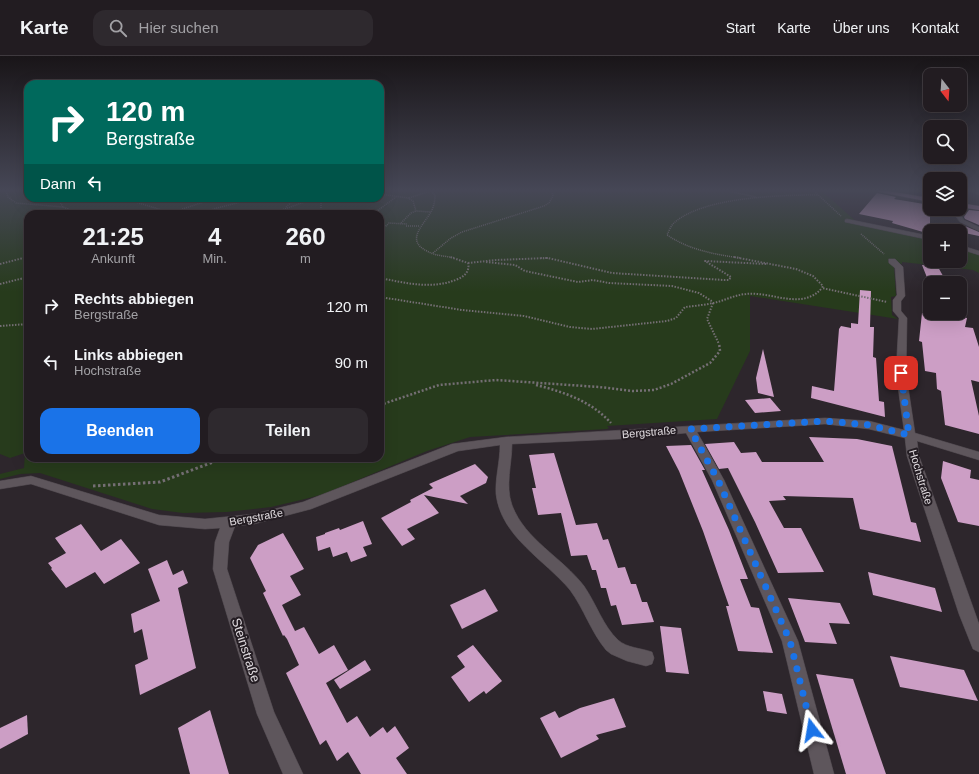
<!DOCTYPE html>
<html lang="de">
<head>
<meta charset="utf-8">
<style>
  :root { --surface:#221c21; --page:#2e292e; --text:#f1f3f6; --muted:#a2a1a5; --line:#3f3a3f; --accent:#1a73e8 }
  body { margin:0; font-family:Arial,sans-serif; background:var(--page); color:var(--text); height:100vh; display:flex; flex-direction:column; font-size:15px; white-space:nowrap }
  * { box-sizing:border-box; margin:0 }
  p { font-size:13px; color:var(--muted) }
  .icon { flex:none; width:22px; height:22px; fill:none; stroke:currentColor; stroke-width:2; stroke-linecap:round; stroke-linejoin:round }
  .map { position:relative; flex:1; overflow:hidden }
  .side { position:absolute; left:24px; top:154px; width:360px; height:252px; display:flex; flex-direction:column; background:var(--surface); border-radius:12px; box-shadow:0 4px 16px #0002,0 0 0 1px var(--line) }
  .side>* { flex:none }
  .guide { position:absolute; left:24px; top:24px; width:360px; height:122px; border-radius:12px; box-shadow:0 4px 16px #0002,0 0 0 1px var(--line); background:#00695c; color:#fff; overflow:hidden }
  .needle { width:26px; rotate:163deg }
  .tools { position:absolute; left:923px; top:12px; display:grid; gap:8px }
  .tools a { display:grid; place-items:center; width:44px; height:44px; border-radius:8px; background:var(--surface); box-shadow:0 4px 16px #0002,0 0 0 1px var(--line); font-size:20px }
  .pin { position:absolute; display:grid; place-items:center; width:34px; height:34px; color:#fff; margin:-17px; border-radius:8px; box-shadow:0 2px 6px #0006 }
  .me { position:absolute; width:44px; margin:-22px; rotate:346deg; stroke-linejoin:round; filter:drop-shadow(0 0 3px #0008) }
  .turn { display:flex; align-items:center; gap:14px; height:84px; padding:0 16px; font-size:18px }
  .turn .icon { width:52px; height:52px; stroke-width:2.5 }
  .turn b { display:block; font-size:28px; line-height:34px }
  .then { display:flex; align-items:center; height:38px; padding:0 16px; background:#0003; gap:8px; font-size:15px }
  .eta { display:flex; justify-content:space-evenly; align-items:center; height:68px; text-align:center }
  .eta b { font-size:24px; font-weight:700; line-height:28px }
  .primary-button { display:flex; gap:8px; margin-top:auto; padding:8px 16px }
  .primary-button a { flex:1; height:46px; border-radius:12px; background:var(--accent); color:#fff; font-size:16px; font-weight:700; line-height:46px; text-align:center }
  .primary-button a+a { background:var(--page); color:var(--text) }
  ul { padding:0; list-style:none }
  li { display:flex; align-items:center; gap:12px; height:56px; padding:0 16px }
  li div { flex:1 }
  li b { display:block; font-size:15px }
  li em { font-style:normal }
  header { display:flex; align-items:center; gap:24px; box-sizing:border-box; height:56px; padding:0 20px; background:var(--surface); border-bottom:1px solid var(--line) }
  header strong { font-size:19px }
  nav { display:flex; gap:22px; margin-inline-start:auto; font-size:14px }
  .search { width:280px; height:36px; background:var(--page); display:flex; align-items:center; gap:10px; box-sizing:border-box; padding:0 14px; border-radius:12px; color:var(--muted); font-size:15px }
  .map>svg:first-child { display:block }
  .green { fill:#273b1c; fill-rule:evenodd }
  .building { fill:#cc9ec5 }
  .lines { fill:none; stroke-linecap:round; stroke-linejoin:round }
  .minor-casing { stroke:#4b444a; stroke-width:1 }
  .primary-casing { stroke:#4b444a; stroke-width:1 }
  .path-far3 { stroke:#756f74; stroke-width:1.5; stroke-dasharray:1 1; stroke-linecap:butt }
  .path-far2 { stroke:#756f74; stroke-width:2; stroke-dasharray:1.5 1.5; stroke-linecap:butt }
  .path-far1 { stroke:#756f74; stroke-width:2.5; stroke-dasharray:2 2; stroke-linecap:butt }
  .path { stroke:#756f74; stroke-width:3; stroke-dasharray:2.5 2.5; stroke-linecap:butt }
  .minor { fill:#5e565c; fill-rule:evenodd }
  .primary { fill:#a778a0; fill-rule:evenodd }
  .route { stroke:#1a73e8; stroke-width:7; stroke-dasharray:0 12.6 }
  .labels { text-anchor:middle; dominant-baseline:central; stroke-width:4; stroke-linejoin:round; paint-order:stroke }
  .street-label { font-size:11px; fill:#e0dbdf; stroke:#241d23 }
  .near-street-label { font-size:13px; fill:#e0dbdf; stroke:#241d23 }
</style>
</head>
<body>
<header>
<strong>Karte</strong>
<div class="search"><svg class="icon" aria-label="search" viewBox="0 0 24 24"><circle cx="10" cy="10" r="6"/><path d="M15 15l6 6"/></svg>Hier suchen</div>
<nav><a>Start</a><a>Karte</a><a>Über uns</a><a>Kontakt</a></nav>
</header>
<div class="map">
<svg width="979" height="718" viewBox="0 0 979 718">
  <rect width="100%" height="100%" fill="#2d262c"/>
  <!-- green -->
  <path class="green" d="M0,135H28V142H380V135H822L859,168L930,184V205H960V193L979,199V217L973,214L902,206V208L896,206L894,211L896,240L891,241L892,259L898,263L750,240V295L717,363L607,370L609,372L607,373L470,381L427,395L324,438L305,443L271,451L227,456L183,457L152,453L40,417L20,418L0,423V418L24,412L25,397L10,402L0,398ZM28,158H380V402H28Z"/>
  <!-- building -->
  <g class="building">
    <polygon points="877,137 896,141 894,143 930,149 930,153 932,153 928,157 930,158 930,178 892,167 893,165 859,158"/>
    <polygon points="969,154 979,155 979,169 965,163 964,161"/>
    <polygon points="960,168 979,176 979,180 960,176"/>
    <polygon points="922,209 938,211 947,227 928,224"/>
    <polygon points="860,234 871,235 870,271 874,271 873,301 876,302 879,345 884,346 885,361 811,342 812,330 834,335 839,273 841,270 851,272 851,267 858,268"/>
    <polygon points="922,257 945,257 967,262 965,271 973,272 979,291 979,326 971,324 979,360 979,378 945,369 941,335 937,333 936,317 925,315 922,286 919,285"/>
    <polygon points="763,293 774,341 758,337 756,322"/>
    <polygon points="770,342 781,355 755,357 745,344"/>
    <polygon points="809,381 857,383 892,390 911,466 916,467 921,486 860,473 853,442 783,440 786,444 769,445 784,472 801,472 824,516 778,517 755,466 728,412 719,413 705,388 734,386 741,397 756,396 762,406 824,406"/>
    <polygon points="691,389 705,414 702,414 729,474 748,523 740,523 751,551 759,552 773,597 738,595 726,550 729,550 703,475 679,415 666,390"/>
    <polygon points="554,397 576,469 597,467 603,484 608,483 618,512 625,511 631,528 636,528 642,546 647,546 654,566 622,569 616,549 611,550 606,532 601,532 596,514 592,514 587,499 571,500 561,457 538,459 532,432 536,432 529,399"/>
    <polygon points="943,405 971,414 970,422 979,424 979,470 958,466 941,422"/>
    <polygon points="475,408 488,421 486,427 460,440 468,448 424,439 439,457 407,473 415,483 402,490 381,462 411,446 410,444 433,432 429,428"/>
    <polygon points="363,465 372,488 363,491 367,500 351,506 347,496 333,501 330,491 318,495 316,481 325,478 325,477 339,472 340,474"/>
    <polygon points="81,468 101,495 121,483 140,507 104,528 95,516 66,532 51,513 52,512 48,507 66,497 55,482"/>
    <polygon points="283,477 304,513 290,520 301,539 282,549 295,575 304,571 319,598 334,589 348,614 326,627 347,667 357,660 370,681 383,671 387,677 395,670 409,692 396,702 407,718 361,718 348,696 337,705 326,684 320,689 286,617 299,609 287,583 284,579 283,580 263,537 266,535 250,502 258,489"/>
    <polygon points="167,504 173,519 183,514 188,527 178,532 196,612 140,639 135,609 148,603 142,573 134,577 131,558 160,545 148,513"/>
    <polygon points="868,516 935,532 942,556 873,539"/>
    <polygon points="485,533 498,555 462,573 450,549"/>
    <polygon points="788,542 840,547 850,568 829,567 837,588 805,586"/>
    <polygon points="660,570 681,572 689,618 666,616"/>
    <polygon points="473,589 502,625 486,638 484,635 469,646 451,621 465,611 457,600"/>
    <polygon points="890,600 964,614 978,645 900,631"/>
    <polygon points="365,604 371,614 340,633 334,624"/>
    <polygon points="816,618 853,623 886,718 846,718"/>
    <polygon points="763,635 782,638 787,658 767,655"/>
    <polygon points="614,642 626,671 596,679 599,683 561,702 540,662 555,655 559,662 580,652"/>
    <polygon points="210,654 229,718 190,718 178,672"/>
    <polygon points="27,659 28,678 0,693 0,672"/>
  </g>
  <g class="lines">
    <defs>
      <g id="minor">
        <polygon points="979,135 979,139 975,137 976,136"/>
        <polygon points="951,153 957,153 964,164 979,171 979,175 960,166"/>
        <polygon points="847,163 930,180 930,184 845,166 845,164"/>
        <polygon points="960,189 979,195 979,199 960,193"/>
        <path d="M889,203H895L903,211L905,240L901,245V255L907,262L906,317L915,377L979,396V404L917,385L919,400L979,568V596L973,593L959,558L907,400L905,382L869,373L825,368L697,376L724,424L798,585L834,718H814L782,585L712,424L686,377L619,383L512,388C512,408 505,429 512,449C525,484 562,501 584,530C596,547 603,570 618,584C627,592 641,592 652,596L654,602L652,608L646,610L627,605L611,598L606,594C591,576 584,553 570,534C545,504 501,481 496,438C495,422 500,406 500,389L458,395L311,453L254,468L235,470L229,486L227,513L274,656L303,718H283L257,658L213,513L215,486L220,472L205,473L159,469L31,428L0,433V425L31,420L159,459L205,463L254,458L303,446L452,388L506,381L825,362L869,365L904,374L896,317L899,262L893,255V244L897,239L895,212L889,207Z"/>
      </g>
      <g id="primary">
        <polygon points="875,135 888,135 930,142 930,146"/>
        <polygon points="960,147 979,150 979,154 960,151"/>
      </g>
    </defs>
    <!-- minor casing -->
    <use href="#minor" class="minor-casing"/>
    <!-- primary casing -->
    <use href="#primary" class="primary-casing"/>
    <!-- path-far3 -->
    <g class="path-far3">
      <polyline points="6,135 8,141 16,147 63,151 68,153 63,158"/>
      <path d="M431,135L435,139C435,145 434,149 432,154C425,168 404,184 427,195C435,200 446,200 455,202"/>
      <polyline points="728,135 756,141"/>
      <polyline points="814,135 841,160"/>
      <polyline points="380,138 408,142 413,145 416,155 431,156"/>
      <polyline points="122,142 172,157"/>
      <polyline points="409,142 430,135"/>
      <polyline points="63,151 60,146 68,142"/>
      <polyline points="286,151 296,142"/>
      <polyline points="167,158 216,142"/>
      <polyline points="195,158 255,142"/>
      <polyline points="270,158 316,142"/>
      <polyline points="321,158 321,147 326,142"/>
      <polyline points="373,158 396,141"/>
      <polyline points="401,167 411,157 416,155"/>
      <polyline points="406,170 420,170"/>
      <polyline points="380,171 385,171 389,167 407,168"/>
      <polyline points="861,178 884,198"/>
      <polyline points="380,195 384,200 382,202"/>
      <polyline points="433,197 451,182 462,176 544,150 549,147 553,140 552,135"/>
      <polyline points="23,202 28,201"/>
      <polyline points="541,202 549,202"/>
      <path d="M740,202C713,198 690,194 667,179C669,175 671,169 675,166C705,141 779,139 818,139"/>
    </g>
    <!-- path-far2 -->
    <g class="path-far2">
      <polyline points="734,201 796,213 813,220 823,230 822,232 887,246"/>
      <polyline points="380,205 383,201"/>
      <polyline points="486,206 515,209 525,215 578,226 593,224 609,227 672,230 699,237 713,246"/>
      <polyline points="468,207 496,204 548,202 612,217 724,224 729,224 731,221 705,205 766,208"/>
      <polyline points="0,208 27,201"/>
      <path d="M380,222C406,227 432,234 458,223C465,220 470,215 468,207L450,201"/>
      <polyline points="0,228 28,221"/>
      <path d="M380,241L462,254L524,260L570,271L592,273L667,265L676,262L685,251C694,250 704,249 713,247C724,245 734,239 746,238C771,235 802,255 822,232"/>
      <polyline points="713,247 707,263 719,288"/>
      <polyline points="0,270 28,268"/>
    </g>
    <!-- path-far1 -->
    <g class="path-far1">
      <path d="M536,329C564,336 591,345 611,367"/>
      <polyline points="380,349 439,329 496,324 599,331 633,335 654,334 671,328 710,307 720,295 719,287"/>
    </g>
    <!-- path -->
    <polyline class="path" points="93,430 160,426 224,402"/>
    <!-- minor -->
    <use href="#minor" class="minor"/>
    <!-- primary -->
    <use href="#primary" class="primary"/>
  </g>
  <!-- sky -->
  <linearGradient id="sky" x2="0" y2="1"><stop stop-color="#191518"/><stop offset="0.57" stop-color="#464756"/><stop offset="1" stop-color="#464756" stop-opacity="0"/></linearGradient>
  <rect width="979" height="236" fill="url(#sky)"/>
  <g class="lines">
    <!-- route -->
    <polyline class="route" points="812,674 790,585 718,424 690,373 825,365 869,369 909,379 901,317"/>
  </g>
  <g class="labels">
    <!-- street labels -->
    <g class="street-label">
      <text transform="translate(649 376) rotate(-5)">Bergstraße</text>
      <text transform="translate(921 421) rotate(73)">Hochstraße</text>
      <text transform="translate(256 461) rotate(-10)">Bergstraße</text>
    </g>
    <!-- near-street labels -->
    <g class="near-street-label">
      <text transform="translate(246 594) rotate(72)">Steinstraße</text>
    </g>
  </g>
</svg>
<div class="tools">
<a><svg class="needle" viewBox="-14 -14 28 28"><path d="M0-13l5 13h-10z" fill="#e53935"/><path d="M0 13l5-13h-10z" fill="#a2a1a5"/></svg></a>
<a><svg class="icon" aria-label="search" viewBox="0 0 24 24"><circle cx="10" cy="10" r="6"/><path d="M15 15l6 6"/></svg></a>
<a><svg class="icon" aria-label="layers" viewBox="0 0 24 24"><path d="M12 4l9 5-9 5-9-5zM3 14l9 5 9-5"/></svg></a>
<a>+</a>
<a>−</a>
</div>
<div class="pin" style="left:901px;top:317px;background:#d93025"><svg class="icon" aria-label="arrive" viewBox="0 0 24 24"><path d="M6 21V4h12l-3 4 3 4H6"/></svg></div>
<svg class="me" style="left:812px;top:674px" viewBox="-20 -20 40 40"><path d="M0-17L14 15 0 8-14 15z" fill="#1a73e8" stroke="#fff" stroke-width="4"/></svg>
<div class="guide">
<div class="turn"><svg class="icon" aria-label="right" viewBox="0 0 24 24"><path d="M7 20v-9h11M14 6l5 5-5 5"/></svg><div><b>120 m</b>Bergstraße</div></div>
<div class="then">Dann<svg class="icon" aria-label="left" viewBox="0 0 24 24"><path d="M17 20v-9H6M10 6l-5 5 5 5"/></svg></div>
</div>
<section class="side">
<div class="eta">
<div><b>21:25</b><p>Ankunft</p></div>
<div><b>4</b><p>Min.</p></div>
<div><b>260</b><p>m</p></div>
</div>
<ul>
<li><svg class="icon" aria-label="right" viewBox="0 0 24 24"><path d="M7 20v-9h11M14 6l5 5-5 5"/></svg><div><b>Rechts abbiegen</b><p>Bergstraße</p></div><em>120 m</em></li>
<li><svg class="icon" aria-label="left" viewBox="0 0 24 24"><path d="M17 20v-9H6M10 6l-5 5 5 5"/></svg><div><b>Links abbiegen</b><p>Hochstraße</p></div><em>90 m</em></li>
</ul>
<div class="primary-button"><a>Beenden</a><a>Teilen</a></div>
</section>
</div>
</body>
</html>
